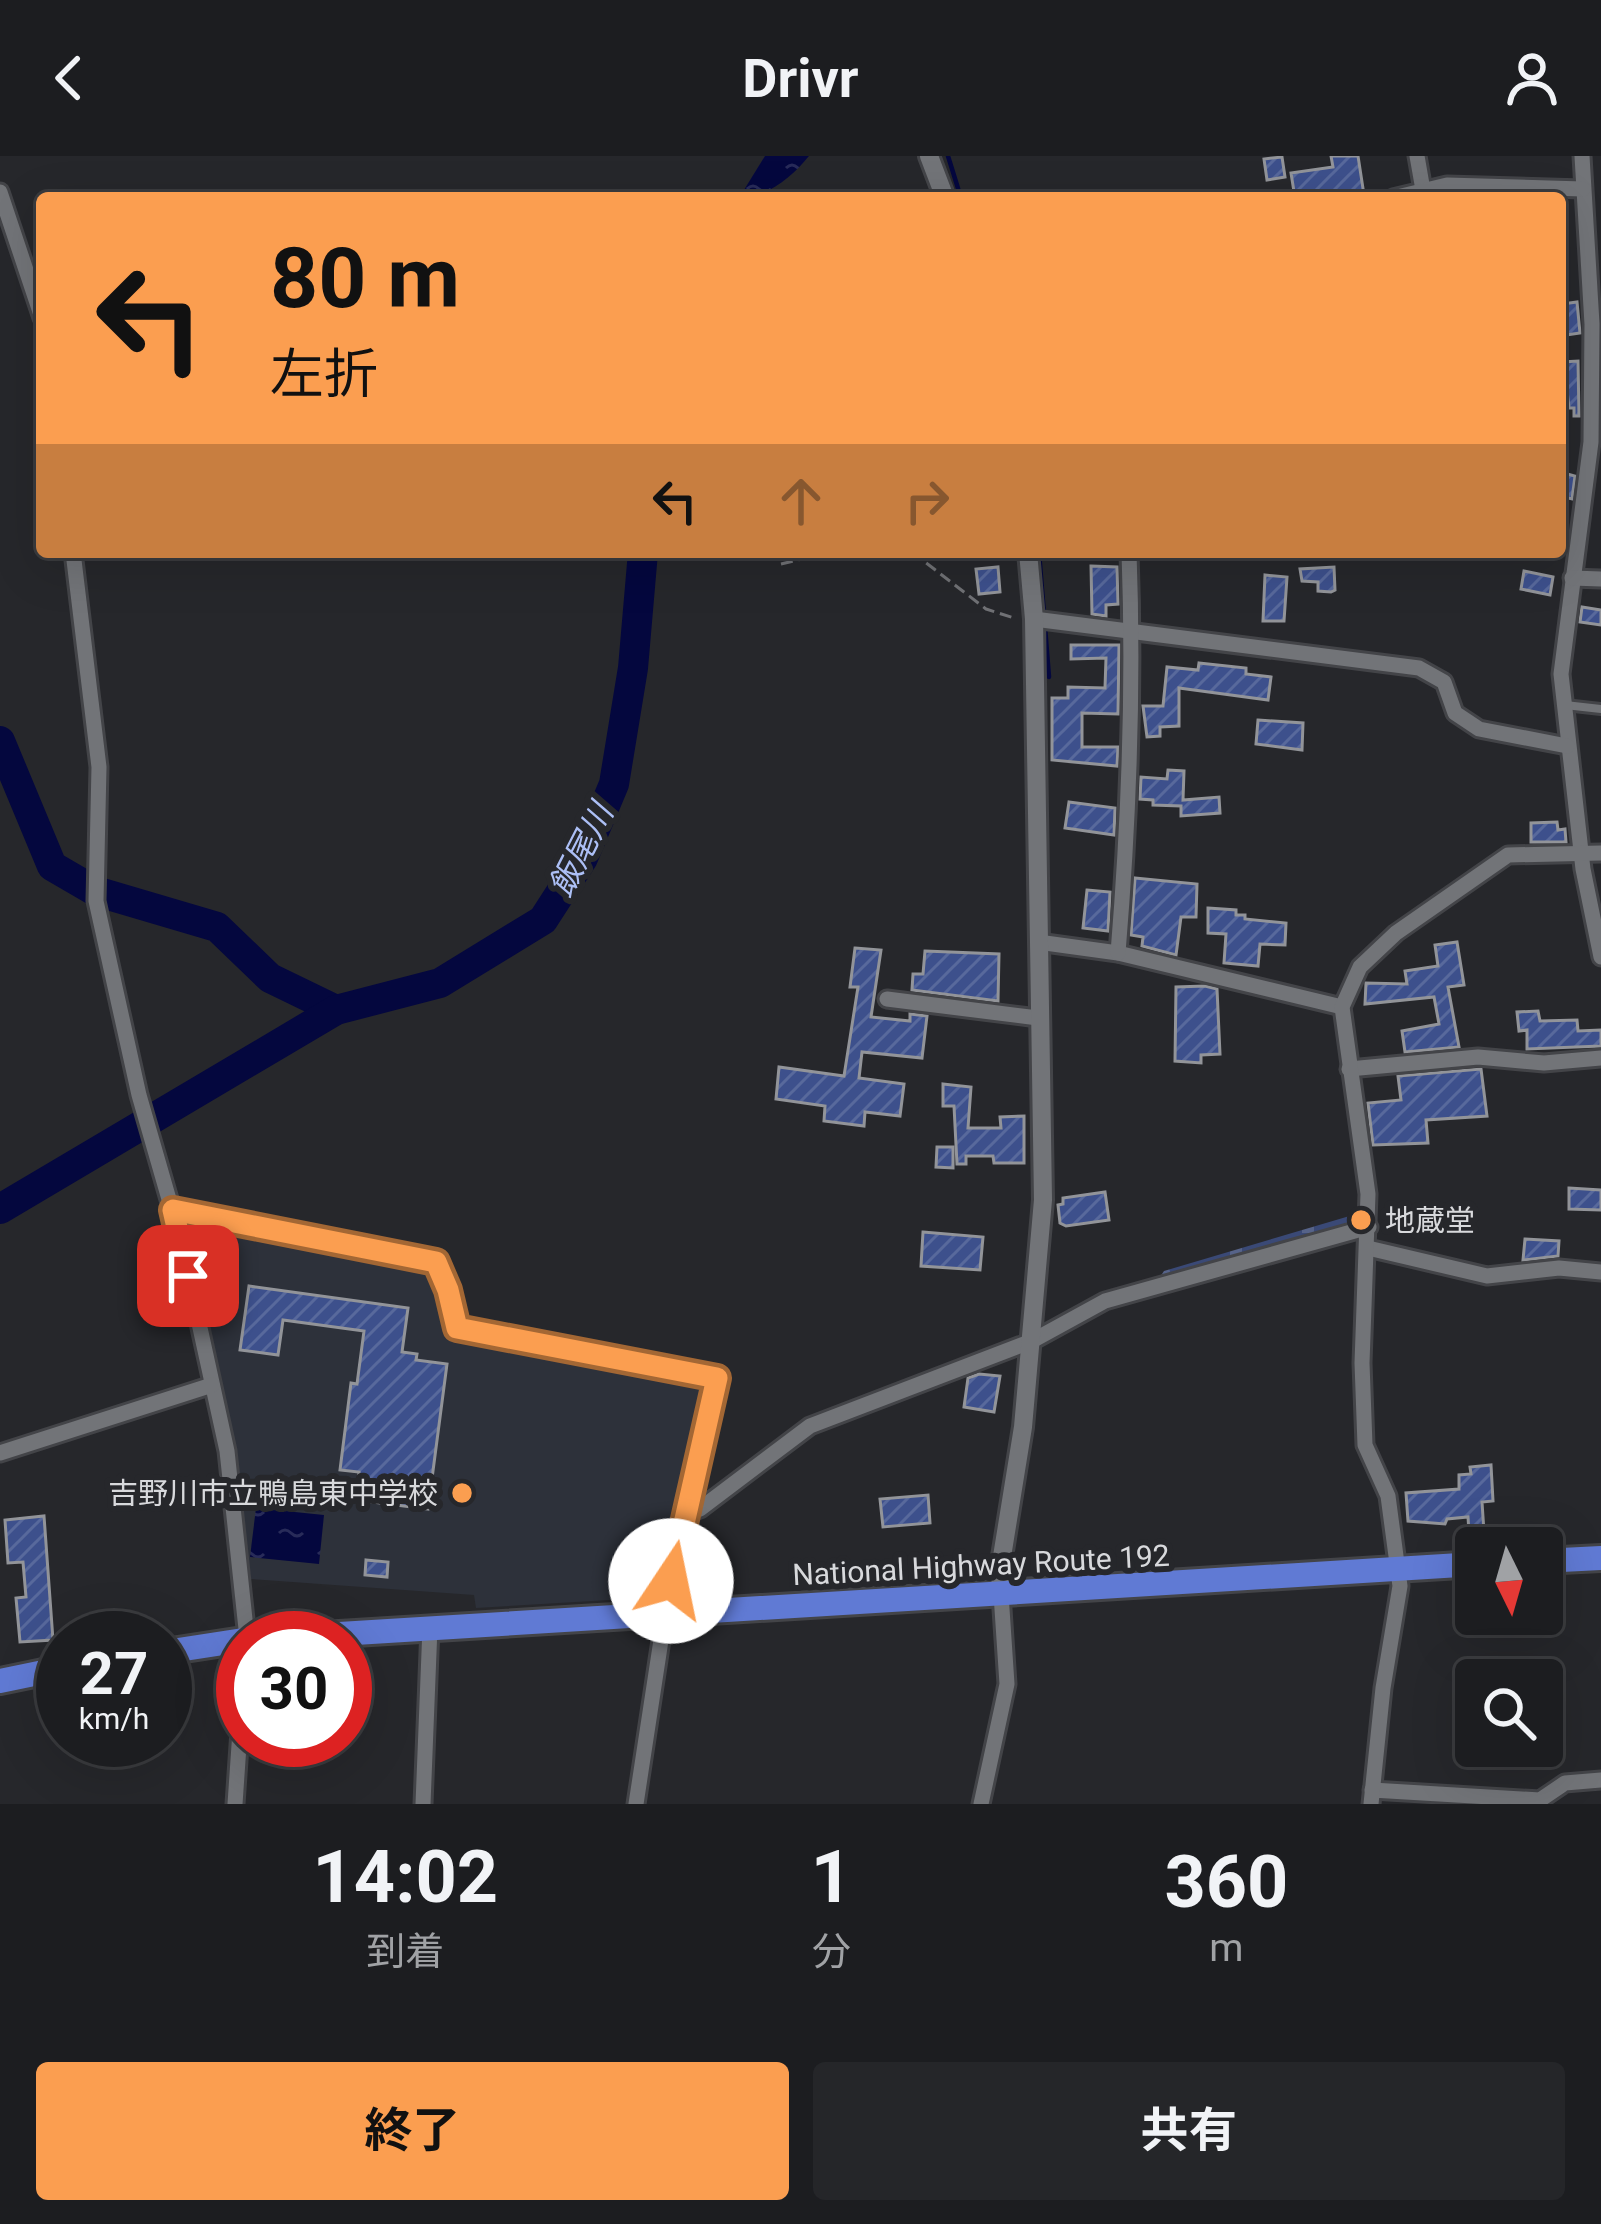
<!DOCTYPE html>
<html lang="ja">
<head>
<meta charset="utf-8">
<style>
  :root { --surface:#1c1d20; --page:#252629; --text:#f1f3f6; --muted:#a0a2a5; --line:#3a3b3e; --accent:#fb9e50 }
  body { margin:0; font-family:Roboto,"Noto Sans JP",sans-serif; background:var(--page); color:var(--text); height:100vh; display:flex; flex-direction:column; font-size:45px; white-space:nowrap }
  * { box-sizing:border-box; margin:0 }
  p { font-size:39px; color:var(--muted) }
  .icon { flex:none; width:66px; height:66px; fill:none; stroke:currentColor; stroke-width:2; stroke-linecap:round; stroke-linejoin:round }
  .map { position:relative; height:1648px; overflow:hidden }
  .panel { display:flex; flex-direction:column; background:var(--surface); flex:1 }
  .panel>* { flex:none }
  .top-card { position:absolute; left:36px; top:36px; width:1530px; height:366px; border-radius:12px; box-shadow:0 12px 48px #0002,0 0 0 3px var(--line); background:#fb9e50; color:#111; overflow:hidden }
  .needle { width:78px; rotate:175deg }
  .fabs { position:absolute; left:1455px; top:1371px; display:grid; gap:24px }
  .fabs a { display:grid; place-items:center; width:108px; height:108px; border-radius:12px; background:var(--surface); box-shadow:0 12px 48px #0002,0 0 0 3px var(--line); font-size:60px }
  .speed { position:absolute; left:36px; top:1455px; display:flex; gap:24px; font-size:60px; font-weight:700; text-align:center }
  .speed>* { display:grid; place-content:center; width:156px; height:156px; border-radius:50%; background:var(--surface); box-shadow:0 12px 48px #0002,0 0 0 3px var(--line); line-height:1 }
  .speed small { font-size:30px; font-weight:400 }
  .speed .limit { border:18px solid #d22; background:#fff; color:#111 }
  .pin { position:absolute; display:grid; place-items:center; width:102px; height:102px; color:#fff; margin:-51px; border-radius:24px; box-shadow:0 6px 18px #0006 }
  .me { position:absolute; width:132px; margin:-66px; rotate:11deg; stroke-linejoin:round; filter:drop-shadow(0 0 9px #0008) }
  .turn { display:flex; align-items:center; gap:42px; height:252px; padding:0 36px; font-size:54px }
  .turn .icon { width:156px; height:156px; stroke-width:2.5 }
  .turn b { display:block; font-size:84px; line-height:102px }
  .lanes { display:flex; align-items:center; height:114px; padding:0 36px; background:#0003; justify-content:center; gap:60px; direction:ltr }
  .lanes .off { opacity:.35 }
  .eta { display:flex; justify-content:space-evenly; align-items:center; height:204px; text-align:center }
  .eta b { font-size:72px; font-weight:700; line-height:84px }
  .primary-button { display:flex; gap:24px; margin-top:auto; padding:24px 36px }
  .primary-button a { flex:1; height:138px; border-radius:12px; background:var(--accent); color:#111; font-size:48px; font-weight:700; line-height:138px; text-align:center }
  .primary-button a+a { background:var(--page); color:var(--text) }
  header { display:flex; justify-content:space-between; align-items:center; height:156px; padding:0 36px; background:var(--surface); font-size:54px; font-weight:700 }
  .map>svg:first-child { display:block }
  .built { fill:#2d313a }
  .cemetery { fill:url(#cemetery-stones) }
  .water { fill:url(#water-ripples) }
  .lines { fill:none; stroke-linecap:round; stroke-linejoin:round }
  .stream { stroke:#04073e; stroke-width:4.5 }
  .river { stroke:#04073e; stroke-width:30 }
  .building { fill:url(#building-hatch); stroke:#929499; stroke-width:3 }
  .service-casing { stroke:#434448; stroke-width:14 }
  .minor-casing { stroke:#434448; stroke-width:21 }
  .tertiary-casing { stroke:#434448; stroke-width:24 }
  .trunk-casing { stroke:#434448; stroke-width:30 }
  .path { stroke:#707175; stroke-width:3; stroke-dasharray:12 6; stroke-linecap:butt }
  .service { stroke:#727478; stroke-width:8 }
  .minor { stroke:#727478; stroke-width:15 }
  .tertiary { stroke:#727478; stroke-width:18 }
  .trunk { stroke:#607ad4; stroke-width:24 }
  .route-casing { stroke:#a36734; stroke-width:30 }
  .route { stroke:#fb9e50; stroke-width:21 }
  .poi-dot { fill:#fb9e50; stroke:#26272b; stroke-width:4.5 }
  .labels { text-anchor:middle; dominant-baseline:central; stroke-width:12; stroke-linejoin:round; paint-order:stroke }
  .poi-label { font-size:30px; fill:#d8d9dc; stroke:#26272b; text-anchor:start }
  .street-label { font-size:30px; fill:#d8d9dc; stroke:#26272b }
  .water-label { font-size:33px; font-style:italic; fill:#acbff5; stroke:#26272b }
</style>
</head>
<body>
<header><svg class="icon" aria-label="back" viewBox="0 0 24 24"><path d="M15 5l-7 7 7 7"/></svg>Drivr<svg class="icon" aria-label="person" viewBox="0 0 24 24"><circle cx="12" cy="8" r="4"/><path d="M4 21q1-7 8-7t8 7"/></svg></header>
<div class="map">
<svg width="1601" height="1648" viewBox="0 0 1601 1648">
  <defs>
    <pattern id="cemetery-stones" width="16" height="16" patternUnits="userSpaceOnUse" patternTransform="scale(3)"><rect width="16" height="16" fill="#3a4976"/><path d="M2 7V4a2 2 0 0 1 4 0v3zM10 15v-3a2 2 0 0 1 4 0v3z" fill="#566389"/></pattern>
    <pattern id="water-ripples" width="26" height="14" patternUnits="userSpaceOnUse" patternTransform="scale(3)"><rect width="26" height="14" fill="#04073e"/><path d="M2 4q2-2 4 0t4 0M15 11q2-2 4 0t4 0" fill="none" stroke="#282b59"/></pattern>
    <pattern id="building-hatch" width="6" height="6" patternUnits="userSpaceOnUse" patternTransform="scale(3)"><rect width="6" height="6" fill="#3d508c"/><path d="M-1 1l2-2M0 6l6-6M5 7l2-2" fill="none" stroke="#58699c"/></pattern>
  </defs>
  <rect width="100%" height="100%" fill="#26272b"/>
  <!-- built -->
  <polygon class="built" points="185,1064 425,1112 437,1133 448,1181 695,1225 704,1240 667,1433 643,1442 476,1452 474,1439 251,1423 226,1250"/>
  <!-- cemetery -->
  <polygon class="cemetery" points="1353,1059 1355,1070 1158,1124 1164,1115"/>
  <!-- water -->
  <g class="water">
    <path d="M765,0H809C792,21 767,42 739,42Z"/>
    <polygon points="256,1352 324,1359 319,1408 250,1401"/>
  </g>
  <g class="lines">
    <!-- stream -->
    <g class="stream">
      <polyline points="948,0 961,42"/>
      <polyline points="1039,396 1049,521"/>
    </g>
    <!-- river -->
    <g class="river">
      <polyline points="0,585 52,710 95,735 217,771 270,822 336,854"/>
      <polyline points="0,1053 336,854 440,827 543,764 583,702 614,628 633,512 643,396"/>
    </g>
  </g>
  <!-- building -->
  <g class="building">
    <polygon points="1331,0 1358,0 1364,39 1295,42 1291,17 1333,11"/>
    <polygon points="1282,1 1285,21 1267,24 1264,3"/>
    <polygon points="1577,146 1580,177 1566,179 1562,148"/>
    <polygon points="1578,205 1579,260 1574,260 1574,252 1569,252 1567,234 1563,234 1562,206"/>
    <polygon points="1560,316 1575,320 1572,343 1560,340"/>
    <polygon points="1091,410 1117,411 1118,448 1106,449 1106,460 1092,458"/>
    <polygon points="998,411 1000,436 979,438 976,413"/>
    <polygon points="1334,411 1335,434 1331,436 1318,435 1318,426 1302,425 1300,413"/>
    <polygon points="1524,415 1553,421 1550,439 1521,433"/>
    <polygon points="1265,419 1287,421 1284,465 1263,465"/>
    <polygon points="1582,451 1601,454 1601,469 1580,466"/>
    <polygon points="1071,489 1119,489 1118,558 1082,557 1082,591 1118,591 1117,610 1052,604 1052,542 1068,542 1068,531 1105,532 1106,502 1071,503"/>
    <polygon points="1199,507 1246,512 1246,518 1271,521 1268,544 1179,532 1179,570 1160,571 1160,580 1147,581 1143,550 1163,550 1167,511 1198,514"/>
    <polygon points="1258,564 1303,567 1302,594 1256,588"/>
    <polygon points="1168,614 1184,615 1183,644 1219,641 1220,657 1181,660 1181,650 1153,649 1153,644 1140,643 1141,621 1167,623"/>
    <polygon points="1069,646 1115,652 1114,679 1065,672"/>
    <polygon points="1557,666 1558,674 1565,673 1566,686 1531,686 1531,667"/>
    <polygon points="1135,722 1197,728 1196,761 1181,761 1176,799 1142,790 1143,781 1131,779"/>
    <polygon points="1087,734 1110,736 1108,775 1083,772"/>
    <polygon points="1208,752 1236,754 1236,759 1245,759 1245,763 1286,767 1285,789 1260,788 1258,810 1224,807 1226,778 1208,777"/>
    <polygon points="1457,786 1464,829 1448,831 1459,891 1405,896 1402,875 1439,868 1434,841 1365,848 1366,827 1407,828 1405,815 1438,810 1435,789"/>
    <polygon points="855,792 881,794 871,861 910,865 910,858 927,860 922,902 862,896 859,922 904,928 900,960 865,956 864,970 824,965 825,950 776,943 779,911 844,920 858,831 850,831"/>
    <polygon points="925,795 999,798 998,845 912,834 913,818 923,818"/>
    <polygon points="1205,830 1217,833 1220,898 1201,899 1201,907 1175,905 1176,831"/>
    <polygon points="1538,855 1540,865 1577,864 1578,875 1601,874 1601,890 1527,893 1527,874 1519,875 1517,856"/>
    <polygon points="1481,913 1487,960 1426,964 1428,987 1373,989 1368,947 1401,944 1398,920"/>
    <polygon points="943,928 971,931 968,972 1001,972 1000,961 1024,960 1024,1007 994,1007 993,1000 966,1000 966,1008 957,1008 954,950 943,950"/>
    <polygon points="937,991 953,991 953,1012 936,1011"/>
    <polygon points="1569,1032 1601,1034 1601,1054 1569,1053"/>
    <polygon points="1105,1036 1109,1064 1066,1070 1060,1067 1058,1049 1063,1048 1063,1042"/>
    <polygon points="923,1076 983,1081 980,1114 921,1110"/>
    <polygon points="1525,1083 1559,1085 1558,1100 1523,1104"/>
    <polygon points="249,1130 408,1152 402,1196 417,1198 416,1204 447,1208 428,1353 356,1344 359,1316 340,1314 351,1227 357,1228 364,1175 283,1164 278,1199 240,1194"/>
    <polygon points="979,1218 1000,1220 994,1256 964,1251 968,1222"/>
    <polygon points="1491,1309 1493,1345 1482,1346 1485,1391 1470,1392 1468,1361 1447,1363 1445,1368 1408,1365 1406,1337 1459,1333 1459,1319 1471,1318 1470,1311"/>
    <polygon points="928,1339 930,1367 883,1371 880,1343"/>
    <polygon points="44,1360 53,1484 20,1486 16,1442 26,1441 23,1406 8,1407 5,1364"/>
    <polygon points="366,1404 388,1406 387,1421 365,1419"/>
    <polygon points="1457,1451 1476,1451 1476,1458 1523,1458 1524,1475 1472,1479 1472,1468 1459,1469"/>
  </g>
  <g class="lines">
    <defs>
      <polyline id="service" points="1565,549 1601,553"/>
      <g id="minor">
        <polyline points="1417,0 1423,34"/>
        <polyline points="1582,0 1592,168 1591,286 1561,518 1583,713 1601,801"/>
        <polyline points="0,36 42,162"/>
        <polyline points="1393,42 1447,29 1583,33"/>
        <polyline points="73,396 99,611 96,745 139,939 181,1085 227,1295 247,1482"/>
        <polyline points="1572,422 1601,423"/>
        <polyline points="1034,463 1419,512 1444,526 1455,557 1479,573 1567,590"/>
        <polyline points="1038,786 1118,797 1342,851"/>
        <path d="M1118,797C1129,663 1134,530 1129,396"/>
        <polyline points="887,843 1038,862"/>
        <polyline points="1349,913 1478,901 1544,907 1601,902"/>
        <polyline points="174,1054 436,1106 449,1134 457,1172 717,1222 684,1359"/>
        <polyline points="1368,1092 1487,1120 1559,1112 1601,1116"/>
        <polyline points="0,1297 212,1229"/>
        <polyline points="1372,1634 1540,1644 1565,1627 1601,1624"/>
        <polyline points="235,1648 243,1531"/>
        <polyline points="423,1648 430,1471"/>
        <polyline points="636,1648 665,1458 684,1359 700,1353 810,1270 1032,1185 1105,1145 1369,1071"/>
        <polyline points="981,1648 1007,1528 1001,1438"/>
        <polyline points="1371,1648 1383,1532 1400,1430 1388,1340 1365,1289 1362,1207 1368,1038 1342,851 1360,811 1396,777 1508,699 1601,697"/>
      </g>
      <g id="tertiary">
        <polyline points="929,0 945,42"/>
        <polyline points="1001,1438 1000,1413 1023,1271 1043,1044 1034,463 1028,396"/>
      </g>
      <g id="trunk">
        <polyline points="1542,1405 1601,1402"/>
        <polyline points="274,1482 1476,1408"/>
        <polyline points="165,1496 243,1484"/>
        <polyline points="0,1525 63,1512"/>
      </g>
    </defs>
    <!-- service casing -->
    <use href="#service" class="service-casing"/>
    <!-- minor casing -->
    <use href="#minor" class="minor-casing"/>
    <!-- tertiary casing -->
    <use href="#tertiary" class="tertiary-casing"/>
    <!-- trunk casing -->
    <use href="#trunk" class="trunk-casing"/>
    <!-- path -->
    <g class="path">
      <polyline points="912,396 986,453 1014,462"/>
      <polyline points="781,408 831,396"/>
    </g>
    <!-- service -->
    <use href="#service" class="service"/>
    <!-- minor -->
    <use href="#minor" class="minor"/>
    <!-- tertiary -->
    <use href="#tertiary" class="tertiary"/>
    <!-- trunk -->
    <use href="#trunk" class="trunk"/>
  </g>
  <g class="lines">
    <defs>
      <polyline id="route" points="188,1120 173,1054 436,1106 448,1134 457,1172 717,1222 671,1425"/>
    </defs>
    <!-- route casing -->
    <use href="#route" class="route-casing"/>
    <!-- route -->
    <use href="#route" class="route"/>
  </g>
  <!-- markers -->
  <g class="poi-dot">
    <circle cx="1361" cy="1064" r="12"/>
    <circle cx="462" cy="1337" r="12"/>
  </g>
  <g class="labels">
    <!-- poi labels -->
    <g class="poi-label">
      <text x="1385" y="1064">地蔵堂</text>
      <text x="438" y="1337" text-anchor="end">吉野川市立鴨島東中学校</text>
    </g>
    <!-- street labels -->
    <g class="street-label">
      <text transform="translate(981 1409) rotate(-3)">National Highway Route 192</text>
    </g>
    <!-- water labels -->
    <g class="water-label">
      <text transform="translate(581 694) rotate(-63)">飯尾川</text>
    </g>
  </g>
</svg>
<div class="fabs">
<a><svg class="needle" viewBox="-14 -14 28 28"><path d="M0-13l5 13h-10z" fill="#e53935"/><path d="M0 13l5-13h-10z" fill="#a0a2a5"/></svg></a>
<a><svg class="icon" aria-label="search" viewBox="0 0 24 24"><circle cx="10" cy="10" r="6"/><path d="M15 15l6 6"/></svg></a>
</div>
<div class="speed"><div>27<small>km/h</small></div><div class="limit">30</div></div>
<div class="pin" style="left:188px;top:1120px;background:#d93025"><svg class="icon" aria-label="arrive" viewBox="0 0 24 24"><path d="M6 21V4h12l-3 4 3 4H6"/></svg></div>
<svg class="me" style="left:671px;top:1425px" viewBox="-20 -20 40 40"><circle r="19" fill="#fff"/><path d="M0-13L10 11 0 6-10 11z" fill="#fb9e50"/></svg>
<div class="top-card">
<div class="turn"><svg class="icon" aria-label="left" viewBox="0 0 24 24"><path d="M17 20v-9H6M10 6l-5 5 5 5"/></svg><div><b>80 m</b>左折</div></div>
<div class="lanes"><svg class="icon" aria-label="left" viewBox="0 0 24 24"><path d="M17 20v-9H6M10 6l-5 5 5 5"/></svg><svg class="icon off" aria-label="ahead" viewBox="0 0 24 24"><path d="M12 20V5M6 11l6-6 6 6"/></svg><svg class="icon off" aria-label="right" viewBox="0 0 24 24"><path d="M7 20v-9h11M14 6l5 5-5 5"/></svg></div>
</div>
</div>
<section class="panel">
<div class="eta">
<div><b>14:02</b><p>到着</p></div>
<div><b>1</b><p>分</p></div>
<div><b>360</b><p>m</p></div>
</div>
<div class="primary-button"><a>終了</a><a>共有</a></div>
</section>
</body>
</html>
